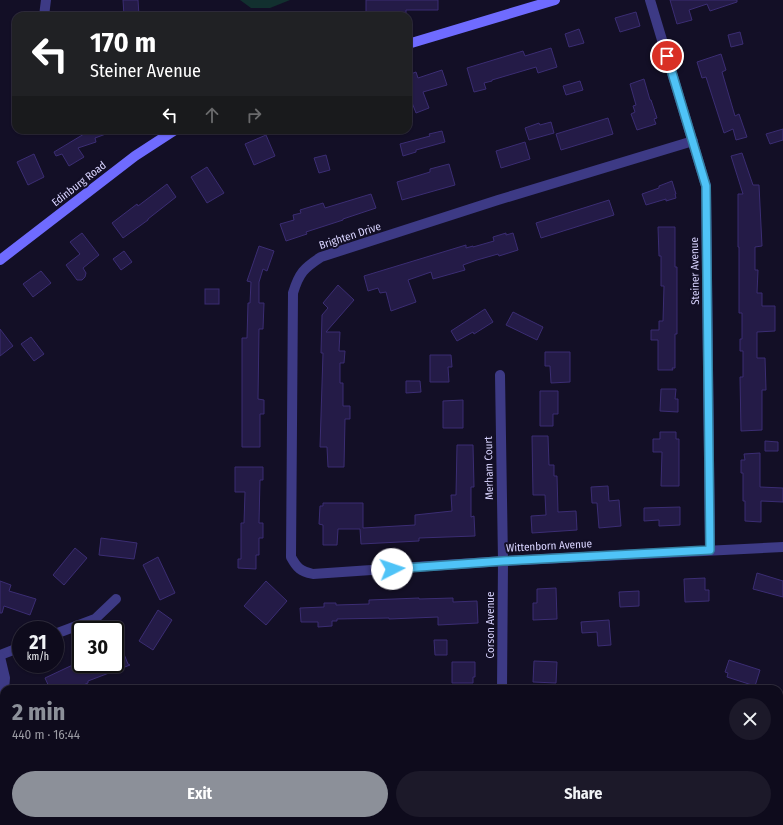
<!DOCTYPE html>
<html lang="en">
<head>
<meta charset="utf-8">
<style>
  :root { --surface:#0e0b1c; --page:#1c1929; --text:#f1f3f6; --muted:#9b9ba3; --line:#2e2b3b; --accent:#8c9099 }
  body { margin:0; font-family:"Fira Sans Condensed",sans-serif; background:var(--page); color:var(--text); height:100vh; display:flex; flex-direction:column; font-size:15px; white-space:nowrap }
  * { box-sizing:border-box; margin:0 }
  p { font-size:13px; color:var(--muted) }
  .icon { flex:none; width:22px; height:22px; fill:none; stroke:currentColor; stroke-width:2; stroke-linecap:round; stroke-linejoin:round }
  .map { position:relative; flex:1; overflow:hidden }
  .drawer { position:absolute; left:0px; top:685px; width:783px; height:140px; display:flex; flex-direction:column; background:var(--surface); border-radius:12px 12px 0 0; box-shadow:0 1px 3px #0004,0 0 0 1px var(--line) }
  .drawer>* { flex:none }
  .top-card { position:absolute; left:12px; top:12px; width:400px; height:122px; border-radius:12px; box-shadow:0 1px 3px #0004,0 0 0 1px var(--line); background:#202124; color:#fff; overflow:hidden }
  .speed { position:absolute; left:12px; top:621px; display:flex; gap:8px; font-size:20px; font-weight:700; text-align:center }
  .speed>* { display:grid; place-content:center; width:52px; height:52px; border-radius:50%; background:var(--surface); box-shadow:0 1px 3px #0004,0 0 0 1px var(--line); line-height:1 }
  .speed small { font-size:10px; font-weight:400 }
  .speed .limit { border:2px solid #111; border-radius:6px; background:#fff; color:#111 }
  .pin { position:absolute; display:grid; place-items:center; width:34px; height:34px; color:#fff; margin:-17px; border:2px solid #fff; border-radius:50%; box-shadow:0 1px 4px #0007 }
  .me { position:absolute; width:44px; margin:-22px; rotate:86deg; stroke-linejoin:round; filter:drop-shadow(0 0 3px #0008) }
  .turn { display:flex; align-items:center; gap:14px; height:84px; padding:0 12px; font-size:18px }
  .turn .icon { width:52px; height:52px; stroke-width:2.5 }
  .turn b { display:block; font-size:28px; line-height:34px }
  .lanes { display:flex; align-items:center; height:38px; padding:0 12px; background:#0003; justify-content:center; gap:20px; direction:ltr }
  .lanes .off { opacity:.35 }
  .round { display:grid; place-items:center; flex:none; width:42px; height:42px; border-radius:21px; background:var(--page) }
  .head { display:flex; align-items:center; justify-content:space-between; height:68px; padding:0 12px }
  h1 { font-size:24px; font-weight:700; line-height:30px; color:var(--accent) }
  .primary-button { display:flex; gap:8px; margin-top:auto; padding:8px 12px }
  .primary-button a { flex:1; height:46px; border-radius:24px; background:var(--accent); color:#fff; font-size:16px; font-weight:700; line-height:46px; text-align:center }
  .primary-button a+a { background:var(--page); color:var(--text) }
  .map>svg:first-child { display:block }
  .green { fill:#12302f }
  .building { fill:#241b47; stroke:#3b2d73 }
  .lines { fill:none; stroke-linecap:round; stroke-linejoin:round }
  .service { stroke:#3d3a85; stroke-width:7 }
  .minor { stroke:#3d3a85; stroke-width:10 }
  .secondary { stroke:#6f6bff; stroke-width:10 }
  .primary { stroke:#c25bff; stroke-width:10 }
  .route-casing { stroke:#337fa1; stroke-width:10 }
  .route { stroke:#4fc3f7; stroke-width:7 }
  .labels { text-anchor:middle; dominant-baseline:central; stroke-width:4; stroke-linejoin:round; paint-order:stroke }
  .street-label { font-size:11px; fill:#d9d4ff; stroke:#130f26 }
</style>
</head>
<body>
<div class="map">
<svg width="783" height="825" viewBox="0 0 783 825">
  <rect width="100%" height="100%" fill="#130f26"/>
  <!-- green -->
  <polygon class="green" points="240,0 290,0 270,8 251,8"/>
  <!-- building -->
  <g class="building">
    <polygon points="123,0 138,0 139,16 124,16"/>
    <polygon points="366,0 438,0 438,10 406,10 406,16 366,16"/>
    <polygon points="670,0 737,0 737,2 710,11 707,4 689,10 692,20 677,24"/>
    <polygon points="636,12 640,26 620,32 615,18"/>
    <polygon points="579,29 584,43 569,47 565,34"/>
    <polygon points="740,32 743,44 731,47 728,35"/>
    <polygon points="551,48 557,67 538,73 536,67 492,80 492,81 484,83 486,89 474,92 467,68 523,51 525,56"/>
    <polygon points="721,54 726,70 722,72 735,116 739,114 747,137 736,140 733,129 724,133 706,77 702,78 697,62"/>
    <polygon points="442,70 447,85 423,92 429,108 416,113 411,100 408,101 408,75 416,72 418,78"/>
    <polygon points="644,79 650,100 651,100 657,118 654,119 656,124 637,130 631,114 635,112 633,106 636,105 630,84"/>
    <polygon points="580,81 583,90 566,95 563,86"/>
    <polygon points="608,118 613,134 561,150 556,134"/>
    <polygon points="551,122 554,133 529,140 525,128 539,123 540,125"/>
    <polygon points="783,129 783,140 770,144 766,134"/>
    <polygon points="83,130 114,130 114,131 95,138 96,142 78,148 84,157 69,166 62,154 56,156 54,152 84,134"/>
    <polygon points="442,131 445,142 416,150 416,152 403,156 400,144 430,136 429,134"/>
    <polygon points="266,135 275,156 254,165 245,144"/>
    <polygon points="525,142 530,159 501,168 496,151"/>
    <polygon points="742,153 753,185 759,185 762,246 755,247 755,270 758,270 757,293 762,293 762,306 775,306 775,331 757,332 757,358 765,358 766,390 762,390 762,430 741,431 740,377 743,377 743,351 740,351 740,339 742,339 742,313 739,313 739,247 738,247 738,194 743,194 731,156"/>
    <polygon points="34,154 44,177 28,185 17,162"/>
    <polygon points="326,155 330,170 319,173 314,158"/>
    <polygon points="449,164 455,185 402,200 397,182 430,172 430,169"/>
    <polygon points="207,167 224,193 207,203 191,177"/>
    <polygon points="672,181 676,194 675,194 676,198 666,201 666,199 646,205 642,194 659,188 659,186"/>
    <polygon points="167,184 176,197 148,219 148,220 123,238 112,223 137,204 138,206"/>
    <polygon points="371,194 376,208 343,219 343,220 306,232 307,234 286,241 280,224 294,220 293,215 301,213 300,210 323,203 325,208"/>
    <polygon points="609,200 614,215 541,238 536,223"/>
    <polygon points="658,227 675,227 675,267 677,267 677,334 675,334 675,368 672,368 673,370 658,370 658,340 651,340 651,330 659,330 659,321 663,321 664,286 661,286 661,256 659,256"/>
    <polygon points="82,233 99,255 83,268 86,273 85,277 82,280 77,280 66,265 80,254 70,242"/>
    <polygon points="506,233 506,235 513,233 518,250 499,256 498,254 477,260 463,265 465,270 433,279 431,272 408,280 416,302 391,311 386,292 380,293 378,288 368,291 364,276 466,245 466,248 473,246 473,247 494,241 493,237"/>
    <polygon points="259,246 274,251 267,271 263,269 259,282 259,303 264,303 263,329 259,329 258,399 264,400 264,414 260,414 260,447 242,447 242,338 247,338 248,303 250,303 251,282 247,281"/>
    <polygon points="124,251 132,262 121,270 113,259"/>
    <polygon points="41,271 51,283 33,297 23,284"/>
    <polygon points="338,285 354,300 326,332 340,332 339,351 345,351 344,363 340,363 340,383 343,383 343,406 350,406 350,419 345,419 344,467 328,467 327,447 320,447 323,353 321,353 322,315 328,308 323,303"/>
    <rect x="205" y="289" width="14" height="15"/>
    <polygon points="485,309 493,322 474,334 473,332 457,341 451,331"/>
    <polygon points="513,312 543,327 537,340 506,325"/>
    <polygon points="0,329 13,346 0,356"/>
    <polygon points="31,337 44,354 34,361 21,344"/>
    <polygon points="545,352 570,352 570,382 551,383 550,366 545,366"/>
    <polygon points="430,355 451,355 452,367 448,367 449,382 430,382"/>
    <polygon points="406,381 420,381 421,392 406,393"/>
    <polygon points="661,389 676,389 675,399 678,399 678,412 660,411"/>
    <polygon points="540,391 558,391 558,414 553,414 553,426 540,426"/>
    <polygon points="463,400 463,428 443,428 443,401"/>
    <polygon points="660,432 676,432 676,439 679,439 679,486 661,486 662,452 653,452 653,439 660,439"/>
    <polygon points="532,436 548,436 549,465 554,465 554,476 557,476 558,512 576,511 577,530 532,533 531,516 546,515 545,495 533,495"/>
    <polygon points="765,441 778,442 778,451 765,451"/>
    <polygon points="457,445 473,445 474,487 471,487 471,517 474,516 475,536 419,538 419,541 361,544 360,529 338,529 337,545 323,545 323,525 319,524 320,506 323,506 323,503 363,503 363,528 415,525 415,515 452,511 451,495 456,495"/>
    <polygon points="760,453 760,487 783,488 783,502 761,501 761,522 745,521 745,501 743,501 743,473 741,473 741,460 745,460 744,454"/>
    <polygon points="235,467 263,467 263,480 260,480 259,523 263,523 263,538 259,538 259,555 256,555 256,569 238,568 238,559 241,559 241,523 244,523 245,492 235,492"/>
    <polygon points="608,486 609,501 619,500 621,526 599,528 597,503 592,503 591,487"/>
    <polygon points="680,507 680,525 659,526 659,520 644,521 644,508"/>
    <polygon points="101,538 137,543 134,559 99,555"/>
    <polygon points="75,548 87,558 64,585 53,575"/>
    <polygon points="158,557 175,593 160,600 143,565"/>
    <polygon points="757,573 783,581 783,597 753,589"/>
    <polygon points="705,578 705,590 709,590 709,601 685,602 684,579"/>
    <polygon points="0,581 11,585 9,591 36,599 30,615 4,606 2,613 0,613"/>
    <polygon points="266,581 287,601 266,625 244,606"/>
    <polygon points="556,588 557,619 533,620 533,603 537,603 537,589"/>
    <polygon points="639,591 639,606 620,607 619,592"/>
    <polygon points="419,598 419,599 453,598 453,602 477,601 478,623 438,625 438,617 389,619 389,618 337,619 337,621 332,621 332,626 318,627 318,622 301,622 300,608 324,607 324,603 336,603 336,605 369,604 369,600"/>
    <polygon points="158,610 172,620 153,650 139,641"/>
    <polygon points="609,620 611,645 598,646 597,632 582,633 581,622"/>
    <polygon points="115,632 128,664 130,665 88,681 88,683 74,689 50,689 45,678 79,662 80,664 115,664"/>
    <polygon points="434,640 447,640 447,655 435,655"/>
    <polygon points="729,660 760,670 755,686 727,677 728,673 725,672"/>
    <polygon points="534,661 557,662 556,683 533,682"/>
    <polygon points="452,662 475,662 475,677 473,677 473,683 452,683"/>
  </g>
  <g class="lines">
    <!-- service -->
    <g class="service">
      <polyline points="779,723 783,724"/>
      <polyline points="779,785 783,786"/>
    </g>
    <!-- minor -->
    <g class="minor">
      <polyline points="650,0 706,186 710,550"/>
      <polyline points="44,16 46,0"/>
      <path d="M693,141L498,200L321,257C304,268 299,273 293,293L291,557C297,568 300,571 313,574L503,561L783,547"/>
      <polyline points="500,375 503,561 502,689"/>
      <polyline points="55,634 95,619 116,599"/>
      <polyline points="0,655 21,647"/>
      <polyline points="0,657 5,678 4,689"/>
      <polyline points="0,708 4,694"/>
      <polyline points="167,825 173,821"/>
      <polyline points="309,825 309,821"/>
      <polyline points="501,825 501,821"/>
    </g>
    <!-- secondary -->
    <g class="secondary">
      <polyline points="408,44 555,0"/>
      <polyline points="0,260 135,156 175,130"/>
    </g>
    <!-- primary -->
    <g class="primary">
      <polyline points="779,719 783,705"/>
      <polyline points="745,825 746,821"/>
    </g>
  </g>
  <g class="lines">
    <defs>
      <polyline id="route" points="392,569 503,561 710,550 706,186 667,56"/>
    </defs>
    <!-- route casing -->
    <use href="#route" class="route-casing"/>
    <!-- route -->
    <use href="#route" class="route"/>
  </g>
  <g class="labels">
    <!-- street labels -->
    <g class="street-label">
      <text transform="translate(79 184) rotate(-38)">Edinburg Road</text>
      <text transform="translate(350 236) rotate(-18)">Brighten Drive</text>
      <text transform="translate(695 271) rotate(-91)">Steiner Avenue</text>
      <text transform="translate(489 468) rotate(-91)">Merham Court</text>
      <text transform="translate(549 546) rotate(-3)">Wittenborn Avenue</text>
      <text transform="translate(490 625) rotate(-90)">Corson Avenue</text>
    </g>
  </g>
</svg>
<div class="speed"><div>21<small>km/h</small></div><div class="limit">30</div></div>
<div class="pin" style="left:667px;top:56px;background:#d93025"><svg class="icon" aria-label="arrive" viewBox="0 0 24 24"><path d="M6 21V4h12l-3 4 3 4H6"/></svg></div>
<svg class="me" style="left:392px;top:569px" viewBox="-20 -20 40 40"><circle r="19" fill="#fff"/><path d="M0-13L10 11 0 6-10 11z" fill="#4fc3f7"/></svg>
<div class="top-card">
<div class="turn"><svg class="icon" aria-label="left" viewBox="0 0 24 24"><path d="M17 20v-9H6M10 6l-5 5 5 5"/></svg><div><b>170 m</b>Steiner Avenue</div></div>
<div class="lanes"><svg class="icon" aria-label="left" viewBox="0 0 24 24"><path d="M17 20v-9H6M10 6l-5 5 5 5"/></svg><svg class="icon off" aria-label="ahead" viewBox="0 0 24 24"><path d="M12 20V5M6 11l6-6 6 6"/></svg><svg class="icon off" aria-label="right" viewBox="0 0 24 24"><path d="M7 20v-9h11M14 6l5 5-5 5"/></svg></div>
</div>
<section class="drawer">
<div class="head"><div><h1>2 min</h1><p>440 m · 16:44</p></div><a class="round"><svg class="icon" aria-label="close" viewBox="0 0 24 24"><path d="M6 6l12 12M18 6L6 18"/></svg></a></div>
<div class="primary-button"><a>Exit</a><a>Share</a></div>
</section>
</div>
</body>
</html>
